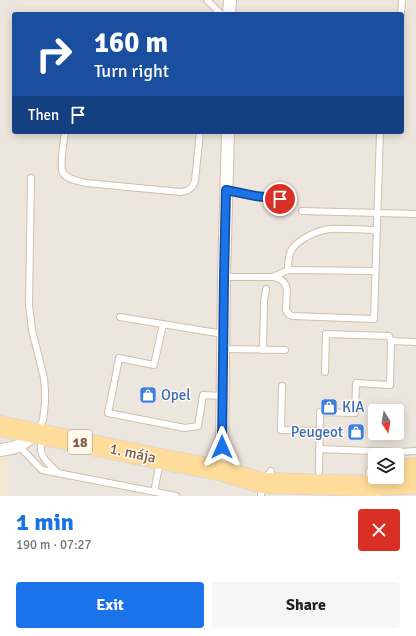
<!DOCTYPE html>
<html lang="en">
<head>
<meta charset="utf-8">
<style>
  :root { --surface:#fff; --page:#f6f6f6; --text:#222; --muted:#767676; --accent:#1a73e8 }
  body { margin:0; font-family:Signika,sans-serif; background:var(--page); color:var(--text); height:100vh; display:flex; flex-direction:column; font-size:15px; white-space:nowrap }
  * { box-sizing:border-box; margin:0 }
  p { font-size:13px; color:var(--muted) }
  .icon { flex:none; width:22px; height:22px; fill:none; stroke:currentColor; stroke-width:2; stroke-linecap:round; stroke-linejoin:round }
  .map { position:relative; height:496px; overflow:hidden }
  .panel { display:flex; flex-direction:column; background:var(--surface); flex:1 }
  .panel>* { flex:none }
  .top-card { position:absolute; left:12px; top:12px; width:392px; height:122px; border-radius:4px; box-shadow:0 2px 10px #0003; background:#1a4fa0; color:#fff; overflow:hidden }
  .needle { width:26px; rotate:169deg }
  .tools { position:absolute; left:368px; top:404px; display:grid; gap:8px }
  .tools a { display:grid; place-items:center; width:36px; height:36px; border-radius:4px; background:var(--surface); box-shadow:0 2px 10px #0003; font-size:20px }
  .pin { position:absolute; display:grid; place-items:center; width:34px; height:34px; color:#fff; margin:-17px; border:2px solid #fff; border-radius:50%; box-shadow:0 1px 4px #0007 }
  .me { position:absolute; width:44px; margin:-22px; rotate:0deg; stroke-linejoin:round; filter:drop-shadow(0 0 3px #0008) }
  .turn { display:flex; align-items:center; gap:14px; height:84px; padding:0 16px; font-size:18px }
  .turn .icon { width:52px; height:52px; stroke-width:2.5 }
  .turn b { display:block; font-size:28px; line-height:34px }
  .then { display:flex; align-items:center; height:38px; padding:0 16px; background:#0003; gap:8px; font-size:15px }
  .round { display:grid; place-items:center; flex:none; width:42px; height:42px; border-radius:4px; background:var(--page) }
  .overview { display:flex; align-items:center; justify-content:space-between; height:68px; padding:0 16px }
  h1 { font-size:24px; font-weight:800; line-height:30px; color:var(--accent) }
  .button { display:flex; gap:8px; margin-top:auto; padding:8px 16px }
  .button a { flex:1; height:46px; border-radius:4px; background:var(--accent); color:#fff; font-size:16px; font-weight:800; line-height:46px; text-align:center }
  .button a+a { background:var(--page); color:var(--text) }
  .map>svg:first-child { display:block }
  .residential { fill:#f7e6d1 }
  .industrial { fill:#ede6de; fill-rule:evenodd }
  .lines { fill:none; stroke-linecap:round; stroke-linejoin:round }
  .lane-casing { stroke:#d3beab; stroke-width:8 }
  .street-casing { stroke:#d3beab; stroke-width:14 }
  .primary-casing { stroke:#dfd7d3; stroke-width:22 }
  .lane { stroke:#fff; stroke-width:6 }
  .street { stroke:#fff; stroke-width:12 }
  .primary { stroke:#ffdc99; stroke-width:20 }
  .route-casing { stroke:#114b97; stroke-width:10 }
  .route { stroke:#1a73e8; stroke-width:7 }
  .labels { text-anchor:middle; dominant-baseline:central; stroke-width:3; stroke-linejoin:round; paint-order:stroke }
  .shield { fill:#fff8eb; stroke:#a18978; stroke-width:1 }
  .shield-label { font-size:14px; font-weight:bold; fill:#795a46 }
  .shop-label { font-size:15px; fill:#366cbe; stroke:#fff8eb; text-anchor:start }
  .street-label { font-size:15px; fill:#795a46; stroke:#fff8eb }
</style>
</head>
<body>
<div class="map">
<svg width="416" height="496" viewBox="0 0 416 496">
  <rect width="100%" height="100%" fill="#fef4e3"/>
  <!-- residential -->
  <polygon class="residential" points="0,456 6,458 7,496 0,496"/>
  <!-- industrial -->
  <path class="industrial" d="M0,0H416V496H7L6,458L0,456ZM14,14H402V132H14ZM375,411H397V433H375ZM375,455H397V477H375Z"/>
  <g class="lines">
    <defs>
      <g id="lane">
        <polyline points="207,0 221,14"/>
        <polyline points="401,14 402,0"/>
        <path d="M65,132C64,140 59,167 63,173C68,180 79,181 86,183L181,192C189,191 192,188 195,181L200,132"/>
        <polyline points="31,178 29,305 32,330 44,378 45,391 45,403 43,420 38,430"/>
        <polyline points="226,190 256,196 289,200"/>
        <polyline points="302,211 416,214"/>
        <path d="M288,270C288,263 288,255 292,249C299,239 318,230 330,229C345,228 361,230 376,230"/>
        <polyline points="224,277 273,277 288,270 375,271"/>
        <path d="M273,277C292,280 286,294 286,310C287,313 288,314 292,316L374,319L380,132"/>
        <polyline points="120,317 223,334"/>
        <polyline points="223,349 285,350"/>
        <polyline points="263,350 264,301 266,289"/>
        <polyline points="325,372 326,334 389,336 391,341"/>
        <polyline points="115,379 119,358 154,365 163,324"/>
        <polyline points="114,384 108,413 185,428 198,426 203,395 223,396"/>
        <polyline points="282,386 281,430 319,431"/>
        <path d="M46,440L41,445C39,457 50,465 58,473"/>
        <polyline points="19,446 42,470 176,496"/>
        <polyline points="319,449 399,452 416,451"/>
        <polyline points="319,472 320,412 355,413 356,383 390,385 391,341 416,342"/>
        <polyline points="154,492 160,462"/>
        <polyline points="261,496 262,483 271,471"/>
      </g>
      <g id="street">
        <polyline points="229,14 230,0"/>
        <path d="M0,450C19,448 22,445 36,433"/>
        <polyline points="219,470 222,447 224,277 228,132"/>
        <polyline points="372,472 374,496"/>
      </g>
      <g id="primary">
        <polyline points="0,426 161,459 219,470 262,483 373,486 416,483"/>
        <polyline points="397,470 416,468"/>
      </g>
    </defs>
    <!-- lane casing -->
    <use href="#lane" class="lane-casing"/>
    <!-- street casing -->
    <use href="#street" class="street-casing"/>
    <!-- primary casing -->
    <use href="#primary" class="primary-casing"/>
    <!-- lane -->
    <use href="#lane" class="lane"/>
    <!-- street -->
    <use href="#street" class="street"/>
    <!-- primary -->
    <use href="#primary" class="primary"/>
  </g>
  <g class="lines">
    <defs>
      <polyline id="route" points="222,447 224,277 226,190 256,196 280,199"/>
    </defs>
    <!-- route casing -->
    <use href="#route" class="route-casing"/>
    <!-- route -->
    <use href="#route" class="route"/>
  </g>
  <!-- icons -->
  <defs>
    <symbol id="shop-square" viewBox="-11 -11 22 22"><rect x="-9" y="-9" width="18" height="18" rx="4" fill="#3f7fe0" stroke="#fff8eb"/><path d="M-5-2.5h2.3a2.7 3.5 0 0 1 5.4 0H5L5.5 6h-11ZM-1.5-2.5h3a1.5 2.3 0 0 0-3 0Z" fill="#fff"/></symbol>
  </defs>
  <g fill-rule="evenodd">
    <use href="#shop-square" x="138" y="385" width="20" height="20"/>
    <use href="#shop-square" x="319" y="397" width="20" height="20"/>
    <use href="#shop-square" x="346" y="422" width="20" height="20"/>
  </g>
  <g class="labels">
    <!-- shield labels -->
    <rect class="shield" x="68" y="430" width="24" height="24" rx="3"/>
    <g class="shield-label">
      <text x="80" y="442">18</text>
    </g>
    <!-- shop labels -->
    <g class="shop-label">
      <text x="161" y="395">Opel</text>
      <text x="342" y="407">KIA</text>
      <text x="343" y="432" text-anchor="end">Peugeot</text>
    </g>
    <!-- street labels -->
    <g class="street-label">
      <text transform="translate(133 453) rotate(12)">1. mája</text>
    </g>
  </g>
</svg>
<div class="tools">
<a><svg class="needle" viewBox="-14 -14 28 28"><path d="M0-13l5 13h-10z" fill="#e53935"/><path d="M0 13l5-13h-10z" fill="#767676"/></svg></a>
<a><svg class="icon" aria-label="layers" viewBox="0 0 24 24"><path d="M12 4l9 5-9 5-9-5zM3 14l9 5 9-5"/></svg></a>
</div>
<div class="pin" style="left:280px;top:199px;background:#d93025"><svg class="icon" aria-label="arrive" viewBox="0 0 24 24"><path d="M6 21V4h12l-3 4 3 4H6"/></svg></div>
<svg class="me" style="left:222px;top:447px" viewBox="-20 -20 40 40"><path d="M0-17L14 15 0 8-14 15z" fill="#1a73e8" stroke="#fff" stroke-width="4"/></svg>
<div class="top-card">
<div class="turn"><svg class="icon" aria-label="right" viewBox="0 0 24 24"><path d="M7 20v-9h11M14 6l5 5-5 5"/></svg><div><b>160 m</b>Turn right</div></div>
<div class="then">Then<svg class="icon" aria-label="arrive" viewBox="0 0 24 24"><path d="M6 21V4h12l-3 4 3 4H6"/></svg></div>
</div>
</div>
<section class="panel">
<div class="overview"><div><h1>1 min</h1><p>190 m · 07:27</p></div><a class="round" style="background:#d93025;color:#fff"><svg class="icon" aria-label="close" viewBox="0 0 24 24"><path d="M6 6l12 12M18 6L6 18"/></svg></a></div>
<div class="button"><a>Exit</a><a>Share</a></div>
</section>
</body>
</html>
